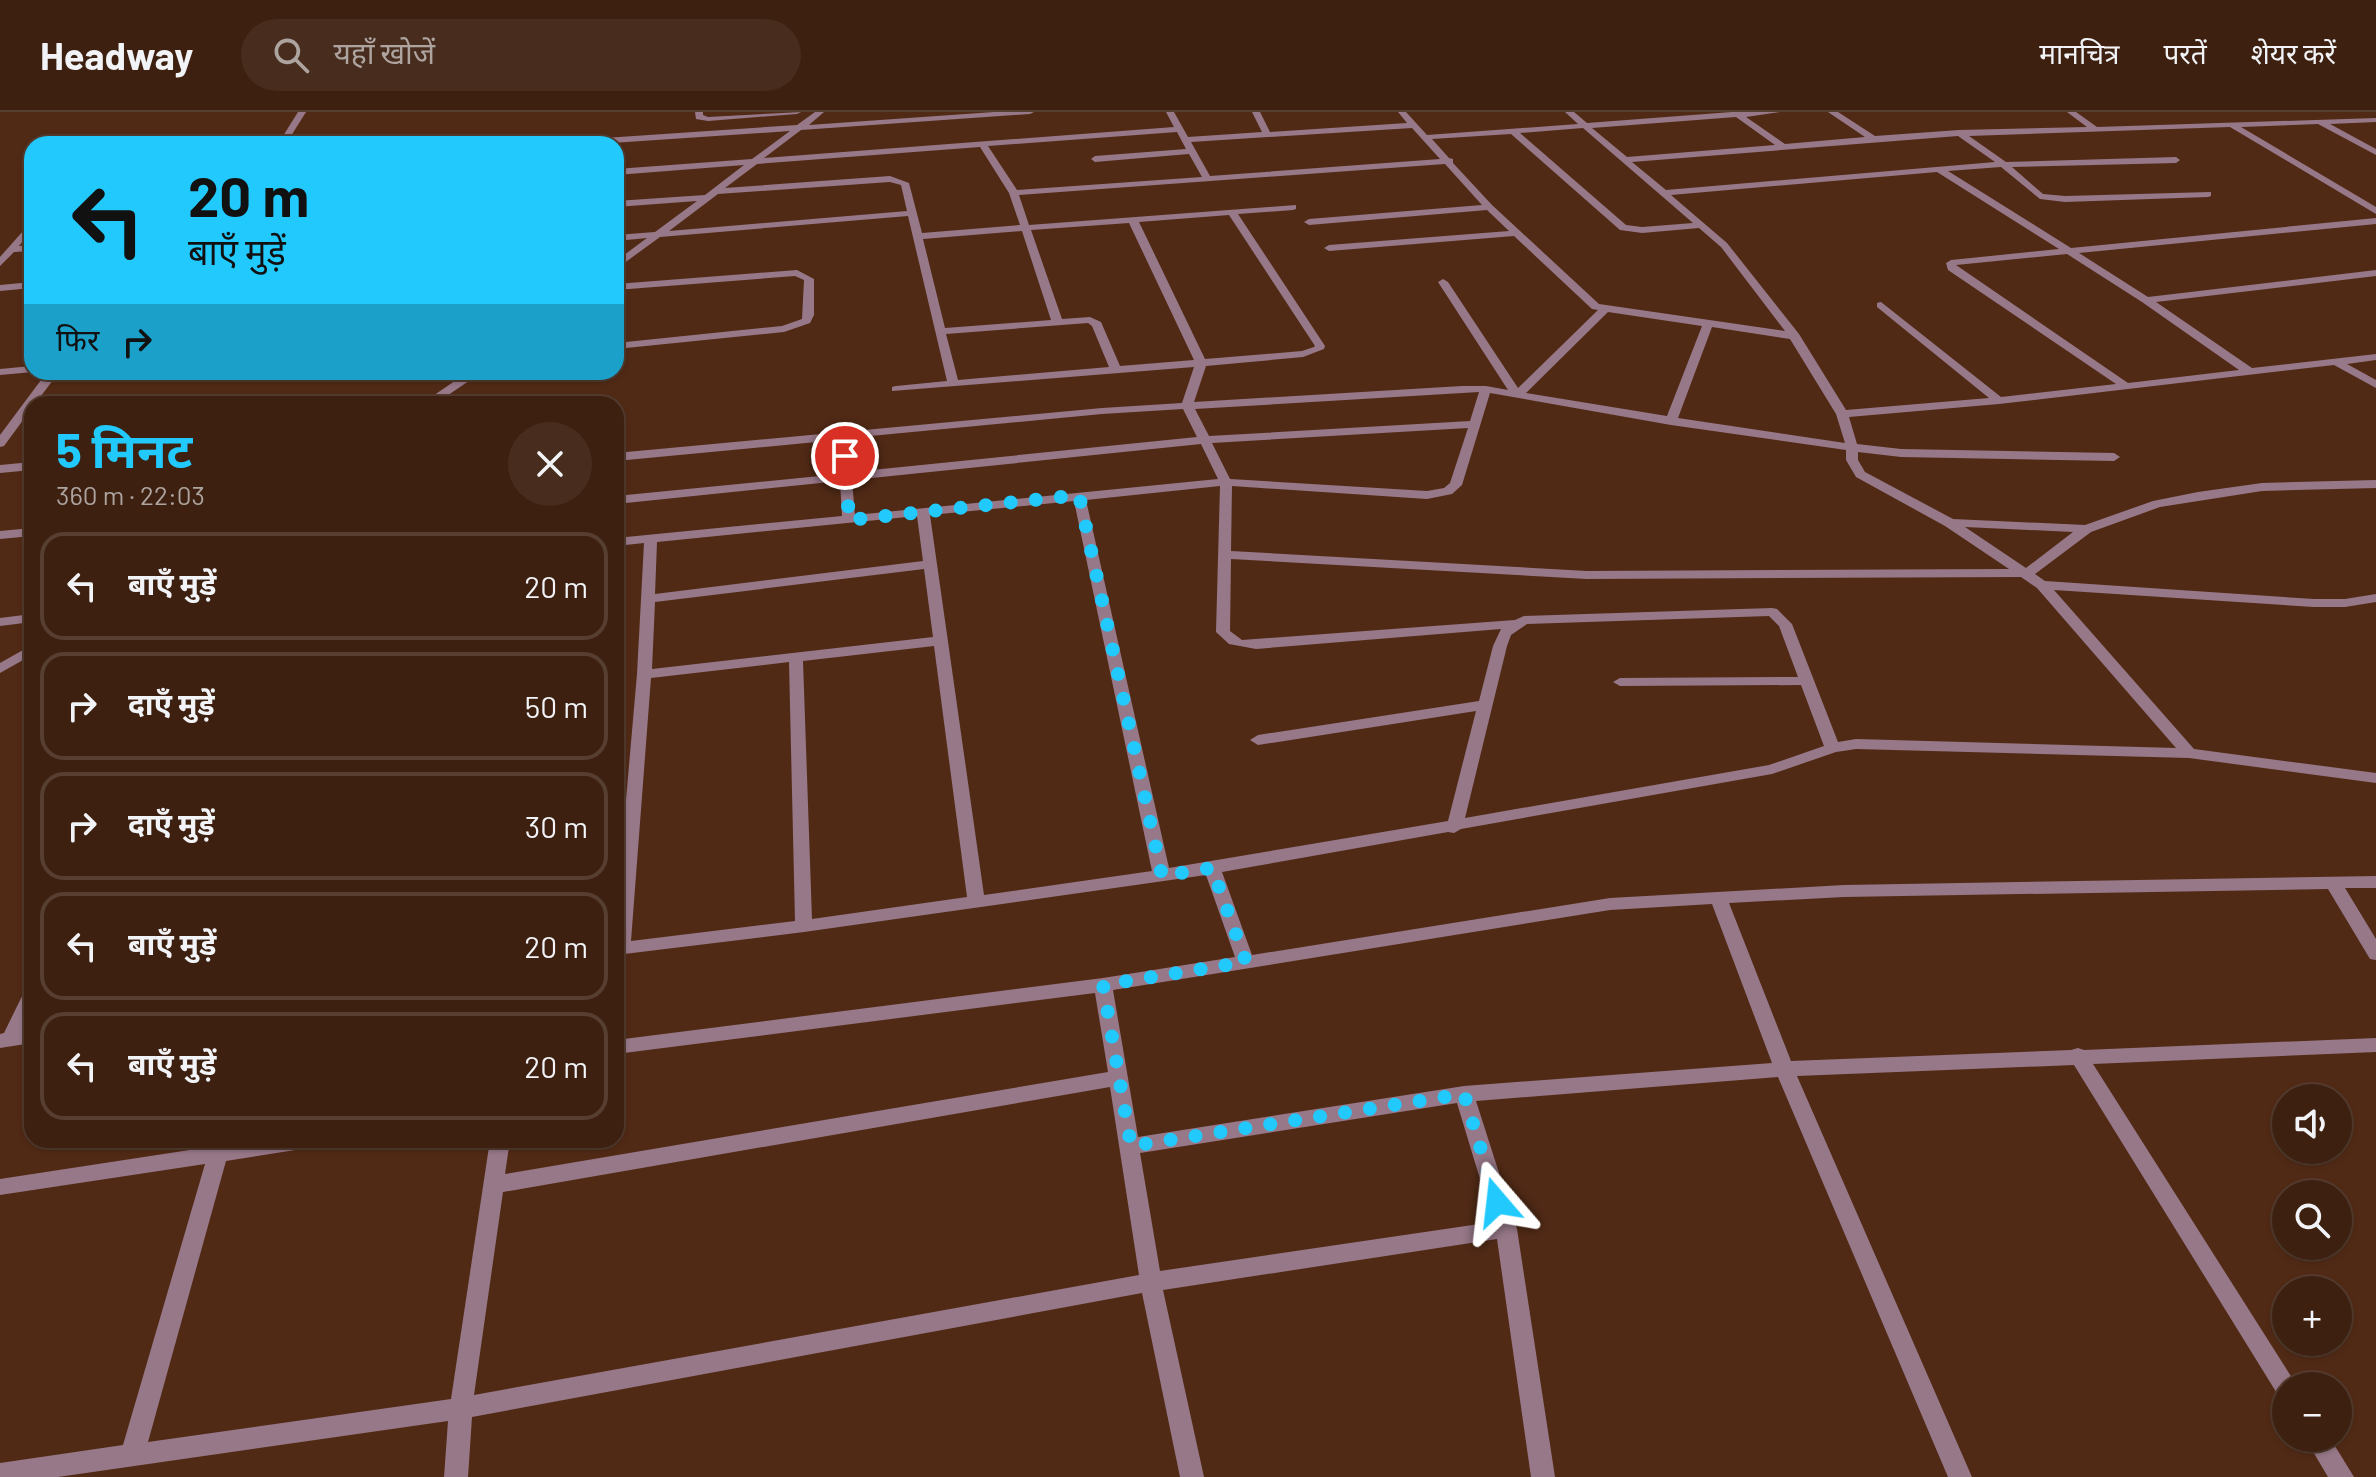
<!DOCTYPE html>
<html lang="hi">
<head>
<meta charset="utf-8">
<style>
  :root { --surface:#3d2010; --page:#482d1e; --text:#f1f3f6; --muted:#ada39f; --line:#563e30; --accent:#22c9fd }
  body { margin:0; font-family:Barlow,"Noto Sans Devanagari",sans-serif; background:var(--page); color:var(--text); height:100vh; display:flex; flex-direction:column; font-size:30px; white-space:nowrap }
  * { box-sizing:border-box; margin:0 }
  p { font-size:26px; color:var(--muted) }
  .icon { flex:none; width:44px; height:44px; fill:none; stroke:currentColor; stroke-width:2; stroke-linecap:round; stroke-linejoin:round }
  .map { position:relative; flex:1; overflow:hidden }
  .details { position:absolute; left:24px; top:284px; width:600px; height:752px; display:flex; flex-direction:column; background:var(--surface); border-radius:24px; box-shadow:0 2px 6px #0004,0 0 0 2px var(--line) }
  .details>* { flex:none }
  .guide { position:absolute; left:24px; top:24px; width:600px; height:244px; border-radius:24px; box-shadow:0 2px 6px #0004,0 0 0 2px var(--line); background:#22c9fd; color:#111; overflow:hidden }
  .tools { position:absolute; left:2272px; top:972px; display:grid; gap:16px }
  .tools a { display:grid; place-items:center; width:80px; height:80px; border-radius:50%; background:var(--surface); box-shadow:0 2px 6px #0004,0 0 0 2px var(--line); font-size:40px }
  .pin { position:absolute; display:grid; place-items:center; width:68px; height:68px; color:#fff; margin:-34px; border:4px solid #fff; border-radius:50%; box-shadow:0 2px 8px #0007 }
  .me { position:absolute; width:88px; margin:-44px; rotate:343deg; stroke-linejoin:round; filter:drop-shadow(0 0 6px #0008) }
  .turn { display:flex; align-items:center; gap:28px; height:168px; padding:0 32px; font-size:36px }
  .turn .icon { width:104px; height:104px; stroke-width:2.5 }
  .turn b { display:block; font-size:56px; line-height:68px }
  .then { display:flex; align-items:center; height:76px; padding:0 32px; background:#0003; gap:16px; font-size:30px }
  .round { display:grid; place-items:center; flex:none; width:84px; height:84px; border-radius:42px; background:var(--page) }
  .head { display:flex; align-items:center; justify-content:space-between; height:136px; padding:0 32px }
  h1 { font-size:48px; font-weight:700; line-height:60px; color:var(--accent) }
  ul { padding:0; list-style:none }
  li { display:flex; align-items:center; gap:24px; height:108px; margin:0 16px 12px; padding:0 16px; border:4px solid var(--line); border-radius:24px }
  li div { flex:1 }
  li b { display:block; font-size:30px }
  li em { font-style:normal }
  header { display:flex; align-items:center; gap:48px; box-sizing:border-box; height:112px; padding:0 40px; background:var(--surface); border-bottom:2px solid var(--line) }
  header strong { font-size:38px }
  nav { display:flex; gap:44px; margin-inline-start:auto; font-size:28px }
  .search { width:560px; height:72px; background:var(--page); display:flex; align-items:center; gap:20px; box-sizing:border-box; padding:0 28px; border-radius:44px; color:var(--muted); font-size:30px }
  .map>svg:first-child { display:block }
  .lines { fill:none; stroke-linecap:round; stroke-linejoin:round }
  .service { fill:#977888; fill-rule:evenodd }
  .minor { fill:#977888; fill-rule:evenodd }
  .route { stroke:#22c9fd; stroke-width:14; stroke-dasharray:0 25.2 }
</style>
</head>
<body>
<header>
<strong>Headway</strong>
<div class="search"><svg class="icon" aria-label="search" viewBox="0 0 24 24"><circle cx="10" cy="10" r="6"/><path d="M15 15l6 6"/></svg>यहाँ खोजें</div>
<nav><a>मानचित्र</a><a>परतें</a><a>शेयर करें</a></nav>
</header>
<div class="map">
<svg width="2376" height="1365" viewBox="0 0 2376 1365">
  <rect width="100%" height="100%" fill="#512a16"/>
  <g class="lines">
    <!-- service -->
    <polygon class="service" points="797,158 814,167 814,203 810,211 784,220 616,237 616,231 782,214 802,207 804,168 795,164 616,178 616,172"/>
    <!-- minor -->
    <g class="minor">
      <polygon points="298,0 306,0 286,32 278,32"/>
      <polygon points="695,0 703,0 703,3 708,5 801,0 797,2 708,9 696,7"/>
      <path d="M815,0H824L809,13L994,0H1034L1030,2L801,18L764,46L1174,15L1166,0H1174L1188,25L1262,20L1252,0H1260L1270,20L1407,11L1398,0H1406L1427,23L1578,12L1565,0H1574L1587,11L1732,0H1780L1746,5L1785,32L1865,25L1828,0H1838L1875,24L1959,18L2087,15L2067,0H2076L2097,15L2376,6V10L2330,12L2376,37V43L2318,12L2241,15L2376,95V102L2230,15L1969,24L2006,50L2176,45L2180,48L2176,51L2012,55L2043,82L2065,84L2211,80V84L2208,85L2065,90L2040,87L2001,55L1948,59L2071,136L2376,106V112L2079,141L2148,185L2376,158V164L2156,190L2252,256L2376,242V248L2347,252L2376,268V276L2334,253L1999,292L1849,305L1857,332L1901,337L2114,341L2120,345L2114,349L1901,345L1858,340V348L1865,360L1953,407L2085,413L2153,389L2198,380L2262,371L2376,368V376L2262,379L2160,395L2091,420L2035,462L2045,469L2314,487H2345L2376,482V490L2345,495H2314L2054,478L2194,637L2376,661V671L2189,646L1856,637L1836,640L1772,662L1461,717L1454,721L1448,720L1222,760L1252,843L1610,786L1844,773L2376,764V776H2345L2376,827V848L2370,847L2328,777L1844,785L1729,791L1791,949L2071,938L2078,936L2084,938L2376,926V940L2093,952L2294,1269L2297,1274H2286V1286L2278,1283L2074,953L1797,964L1972,1365H1948L1778,965L1476,989L1517,1117L1555,1365H1531L1497,1127L1163,1178L1204,1365H1180L1142,1181L472,1305L468,1365H444L448,1309L58,1365H0V1351L123,1333L205,1052L0,1083V1067L255,1028H318L315,1034L308,1036L226,1049L148,1330L451,1287L490,1028H510L505,1062L1108,960L1095,881L616,942V928L1103,866L1235,845L1206,763L804,820L616,843V802L637,562L644,431L616,434V426L842,404L840,369L616,392V384L840,362L837,328L616,349V341L1102,296L1182,291L1194,255L892,279V275L896,274L947,269L908,104L660,125L616,157V149L647,126L616,129V123L655,120L697,89L616,95V89L705,83L744,53L616,63V57L752,47L790,19L597,32H556L560,29L797,13ZM1736,5L1775,33L1627,45L1592,16ZM1412,16L1440,47L1210,64L1191,30ZM1583,16L1693,111L1642,115L1626,113L1520,21ZM1177,20L1186,37L1095,44L1091,47L1095,50L1189,42L1202,65L1017,78L988,34ZM1511,22L1620,118L1642,121L1699,116L1721,135L1785,219L1599,192L1492,93L1453,51V47L1449,46L1432,27ZM1958,24L1995,50L1666,78L1632,50ZM980,35L1009,81L1020,113L922,121L909,71L890,64L725,76L757,52ZM1445,52L1482,93L1309,107L1304,110L1309,113L1487,98L1509,119L1329,133L1324,136L1329,139L1514,124L1592,197L1598,198L1518,276L1448,170L1443,167L1438,170L1508,278L1486,274H1462L1194,290L1206,254L1303,245L1324,237L1325,234L1238,102L1293,98L1296,97V93L1029,113L1019,83ZM1937,60L2059,137L1951,148L1946,151L1948,158L2116,272L2001,285L1881,190L1877,191V195L1989,286L1846,298L1799,222L1727,131L1671,83ZM890,70L901,73L907,99L669,119L718,82ZM1229,103L1315,234L1314,235L1302,239L1205,247L1139,110ZM1129,111L1194,248L1120,254L1101,210L1090,205L1062,207L1031,118ZM1022,119L1051,208L945,216L923,127ZM2067,142L2142,190L2239,258L2128,271L1956,153ZM1608,200L1702,214L1667,304L1526,281ZM1088,211L1092,214L1109,255L958,268L946,222ZM1712,215L1790,227L1836,302L1845,331L1678,306ZM1479,280L1470,309L1209,324L1195,297ZM1490,281L1671,313L1846,338V348L1856,365L1945,414L2009,457L1587,459L1231,439L1232,374L1427,387L1452,382L1462,373ZM1183,297L1197,325L852,360L849,326L1102,302ZM1468,316L1450,371L1444,376L1427,379L1230,367L1212,331ZM1201,332L1218,367L855,403L852,368ZM1220,374L1216,520L1229,532L1256,537L1501,517L1493,534L1479,589L1258,623L1250,628L1258,633L1476,599L1448,709L1169,756L1086,388ZM1074,389L1152,759L984,783L930,403ZM917,404L923,449L655,482L657,430ZM1965,415L2073,420L2026,456ZM1231,447L1587,467L2021,465L2037,476L2176,636L1856,627L1838,630L1792,512L1777,497L1772,496L1524,504L1515,508L1242,528L1230,519ZM924,457L933,525L652,557L655,490ZM1769,504L1779,514L1798,565L1620,566L1613,570L1620,574L1801,573L1824,634L1769,653L1465,706L1507,534L1511,523L1527,512ZM934,534L967,785L812,807L803,549ZM789,550L795,809L631,829L651,566ZM1712,792L1772,951L1464,974L1138,1025L1113,878L1610,798ZM1110,975L1139,1163L474,1283L503,1080ZM1457,991L1493,1110L1160,1159L1140,1041Z"/>
      <polygon points="32,109 32,118 19,134 32,133 32,139 14,140 0,154 0,145"/>
      <polygon points="32,170 32,176 0,179 0,173"/>
      <polygon points="32,254 33,260 0,263 0,257"/>
      <polygon points="47,260 59,260 35,292 32,292 32,296 4,334 0,335 0,323"/>
      <polygon points="468,260 482,260 435,292 421,292"/>
      <polygon points="32,350 32,358 0,361 0,353"/>
      <polygon points="32,416 32,424 0,427 0,419"/>
      <polygon points="32,502 32,510 0,514 0,506"/>
      <polygon points="32,533 32,543 0,561 0,551"/>
      <polygon points="32,874 32,901 24,918 32,917 32,931 0,936 0,922 4,921 26,876"/>
      <polygon points="2305,1326 2330,1326 2354,1365 2328,1365"/>
    </g>
  </g>
  <g class="lines">
    <!-- route -->
    <polyline class="route" points="845,344 849,408 1079,383 1162,764 1212,756 1246,850 1103,873 1131,1034 1464,982 1497,1090"/>
  </g>
</svg>
<div class="tools">
<a><svg class="icon" aria-label="sound" viewBox="0 0 24 24"><path d="M4 9h4l5-4v14l-5-4H4zM17 9q2 3 0 6"/></svg></a>
<a><svg class="icon" aria-label="search" viewBox="0 0 24 24"><circle cx="10" cy="10" r="6"/><path d="M15 15l6 6"/></svg></a>
<a>+</a>
<a>−</a>
</div>
<div class="pin" style="left:845px;top:344px;background:#d93025"><svg class="icon" aria-label="arrive" viewBox="0 0 24 24"><path d="M6 21V4h12l-3 4 3 4H6"/></svg></div>
<svg class="me" style="left:1497px;top:1090px" viewBox="-20 -20 40 40"><path d="M0-17L14 15 0 8-14 15z" fill="#22c9fd" stroke="#fff" stroke-width="4"/></svg>
<div class="guide">
<div class="turn"><svg class="icon" aria-label="left" viewBox="0 0 24 24"><path d="M17 20v-9H6M10 6l-5 5 5 5"/></svg><div><b>20 m</b>बाएँ मुड़ें</div></div>
<div class="then">फिर<svg class="icon" aria-label="right" viewBox="0 0 24 24"><path d="M7 20v-9h11M14 6l5 5-5 5"/></svg></div>
</div>
<section class="details">
<div class="head"><div><h1>5 मिनट</h1><p>360 m · 22:03</p></div><a class="round"><svg class="icon" aria-label="close" viewBox="0 0 24 24"><path d="M6 6l12 12M18 6L6 18"/></svg></a></div>
<ul>
<li><svg class="icon" aria-label="left" viewBox="0 0 24 24"><path d="M17 20v-9H6M10 6l-5 5 5 5"/></svg><div><b>बाएँ मुड़ें</b></div><em>20 m</em></li>
<li><svg class="icon" aria-label="right" viewBox="0 0 24 24"><path d="M7 20v-9h11M14 6l5 5-5 5"/></svg><div><b>दाएँ मुड़ें</b></div><em>50 m</em></li>
<li><svg class="icon" aria-label="right" viewBox="0 0 24 24"><path d="M7 20v-9h11M14 6l5 5-5 5"/></svg><div><b>दाएँ मुड़ें</b></div><em>30 m</em></li>
<li><svg class="icon" aria-label="left" viewBox="0 0 24 24"><path d="M17 20v-9H6M10 6l-5 5 5 5"/></svg><div><b>बाएँ मुड़ें</b></div><em>20 m</em></li>
<li><svg class="icon" aria-label="left" viewBox="0 0 24 24"><path d="M17 20v-9H6M10 6l-5 5 5 5"/></svg><div><b>बाएँ मुड़ें</b></div><em>20 m</em></li>
</ul>
</section>
</div>
</body>
</html>
